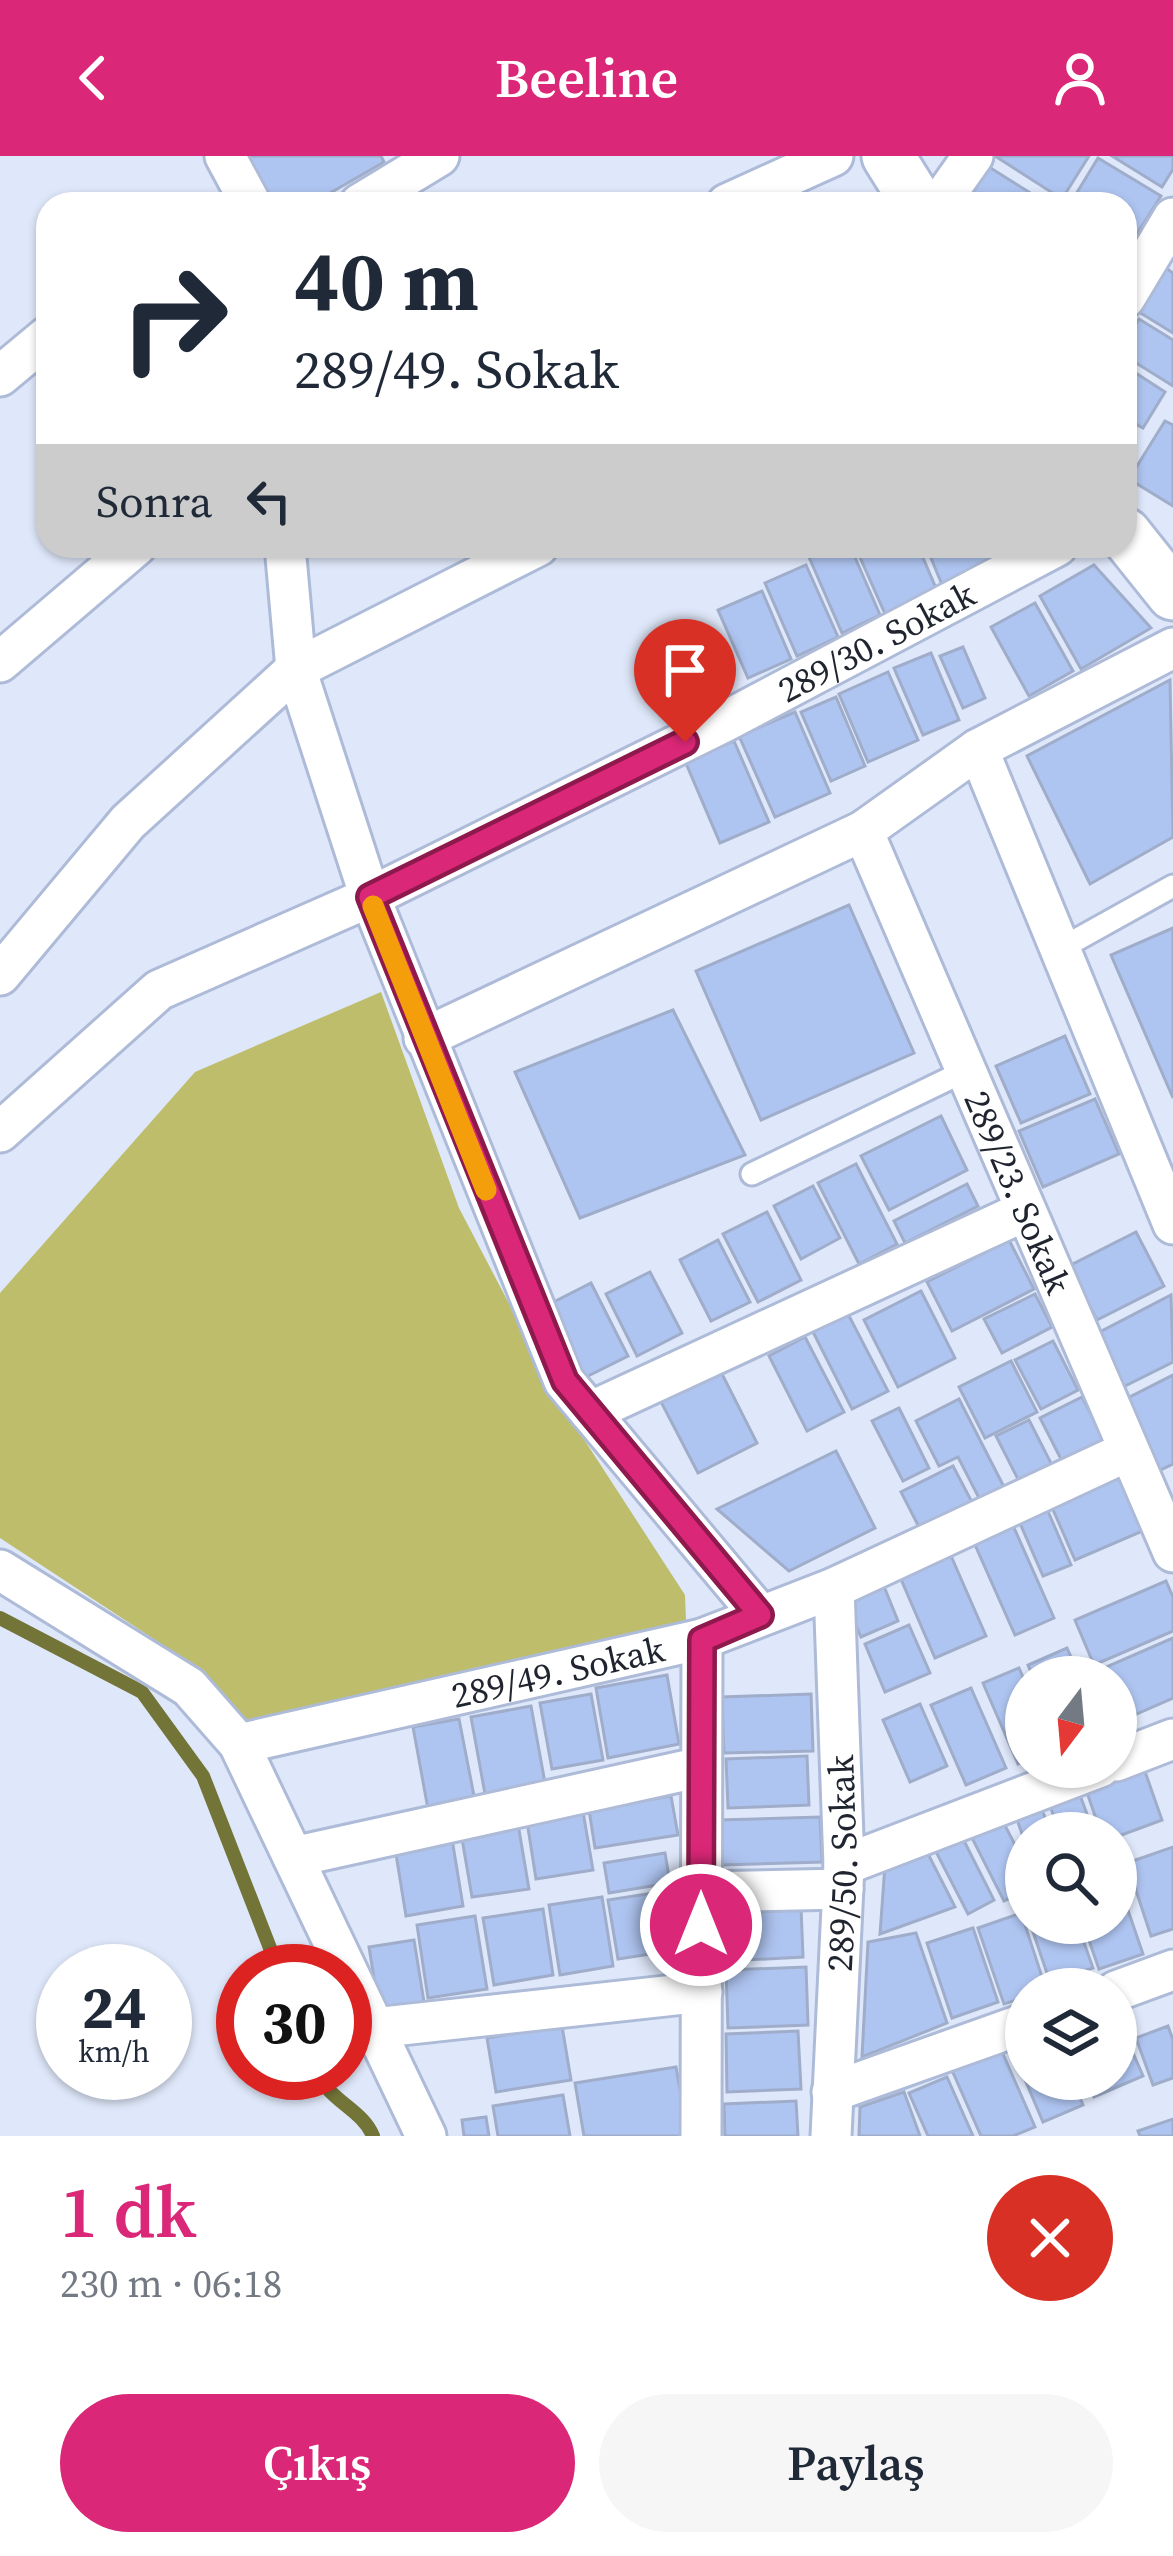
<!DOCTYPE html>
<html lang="tr">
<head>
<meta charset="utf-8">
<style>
  :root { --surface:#fff; --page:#f6f6f7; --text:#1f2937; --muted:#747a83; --accent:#db2777 }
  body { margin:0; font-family:"Source Serif 4",serif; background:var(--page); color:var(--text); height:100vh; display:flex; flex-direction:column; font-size:45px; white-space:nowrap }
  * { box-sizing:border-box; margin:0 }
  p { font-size:39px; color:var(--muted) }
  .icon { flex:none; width:66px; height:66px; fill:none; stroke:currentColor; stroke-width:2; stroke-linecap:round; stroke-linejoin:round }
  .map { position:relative; height:1980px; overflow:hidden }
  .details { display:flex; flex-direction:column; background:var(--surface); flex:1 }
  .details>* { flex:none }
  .guide { position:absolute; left:36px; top:36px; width:1101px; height:366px; border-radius:36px; box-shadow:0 3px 9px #0004; background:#fff; color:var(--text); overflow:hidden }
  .needle { width:78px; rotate:196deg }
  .tools { position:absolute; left:1005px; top:1500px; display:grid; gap:24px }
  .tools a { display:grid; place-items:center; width:132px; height:132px; border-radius:50%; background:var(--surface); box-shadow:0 3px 9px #0004; font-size:60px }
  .speed { position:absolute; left:36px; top:1788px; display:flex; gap:24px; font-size:60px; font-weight:700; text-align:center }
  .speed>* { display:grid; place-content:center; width:156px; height:156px; border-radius:50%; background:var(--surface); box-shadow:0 3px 9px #0004; line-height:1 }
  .speed small { font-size:30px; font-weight:400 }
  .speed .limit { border:18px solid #d22; background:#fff; color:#111 }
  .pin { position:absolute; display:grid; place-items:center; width:102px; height:102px; color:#fff; margin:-123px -51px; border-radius:50% 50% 50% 0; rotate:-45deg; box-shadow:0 0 12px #0007 }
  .pin .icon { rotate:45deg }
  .me { position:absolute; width:132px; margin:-66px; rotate:0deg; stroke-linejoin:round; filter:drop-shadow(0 0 9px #0008) }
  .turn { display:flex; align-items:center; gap:42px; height:252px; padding:0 60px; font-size:54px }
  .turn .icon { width:156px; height:156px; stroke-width:2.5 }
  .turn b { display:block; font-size:84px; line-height:102px }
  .then { display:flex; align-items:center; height:114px; padding:0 60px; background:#0003; gap:24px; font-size:45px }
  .round { display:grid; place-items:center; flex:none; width:126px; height:126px; border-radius:63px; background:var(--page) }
  .overview { display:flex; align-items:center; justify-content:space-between; height:204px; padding:0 60px }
  h1 { font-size:72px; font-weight:600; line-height:90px; color:var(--accent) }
  .primary-button { display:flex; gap:24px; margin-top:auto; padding:24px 60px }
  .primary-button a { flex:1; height:138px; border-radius:72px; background:var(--accent); color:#fff; font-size:48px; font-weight:600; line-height:138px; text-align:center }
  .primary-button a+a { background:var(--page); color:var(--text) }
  header { display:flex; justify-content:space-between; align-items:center; height:156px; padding:0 60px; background:var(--accent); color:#fff; font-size:54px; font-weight:600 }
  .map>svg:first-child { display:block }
  .green { fill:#bdbd6b }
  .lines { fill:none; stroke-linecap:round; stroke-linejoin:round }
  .stream { stroke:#737438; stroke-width:14 }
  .building { fill:#afc5f1; stroke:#9fadca; stroke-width:3 }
  .service-casing { stroke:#adbbd8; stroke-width:27 }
  .minor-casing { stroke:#adbbd8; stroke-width:45 }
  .tertiary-casing { stroke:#adbbd8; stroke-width:57 }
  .service { stroke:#fff; stroke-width:21 }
  .minor { stroke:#fff; stroke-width:39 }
  .tertiary { stroke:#fff; stroke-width:51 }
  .route-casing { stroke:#8e194d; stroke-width:30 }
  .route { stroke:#db2777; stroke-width:21 }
  .slow { stroke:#f59e0b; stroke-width:21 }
  .labels { text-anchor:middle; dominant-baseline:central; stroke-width:9; stroke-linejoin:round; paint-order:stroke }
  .street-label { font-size:36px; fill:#1f242f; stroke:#fff }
</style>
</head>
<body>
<header><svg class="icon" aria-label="back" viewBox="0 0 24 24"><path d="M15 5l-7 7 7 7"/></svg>Beeline<svg class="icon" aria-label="person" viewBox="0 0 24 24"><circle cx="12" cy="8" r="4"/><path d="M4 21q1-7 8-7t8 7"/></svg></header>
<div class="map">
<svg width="1173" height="1980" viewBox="0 0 1173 1980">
  <rect width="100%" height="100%" fill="#dfe8fa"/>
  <!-- green -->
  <polygon class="green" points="381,836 459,1052 563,1251 685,1439 686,1464 254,1581 201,1514 0,1382 0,1137 195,916"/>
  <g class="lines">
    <!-- stream -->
    <g class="stream">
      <polyline points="0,1462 142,1536 203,1620 279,1815"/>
      <path d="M318,1917C329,1945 362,1953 373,1980"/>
    </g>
  </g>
  <!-- building -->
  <g class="building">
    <polygon points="235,0 381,0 384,6 311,48 261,48"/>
    <polygon points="995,0 1089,0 1062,43"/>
    <polygon points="1112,0 1173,0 1173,13 1162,31"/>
    <polygon points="1098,2 1161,40 1126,95 1125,48 1070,48"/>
    <polygon points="989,11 1048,48 966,48"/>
    <polygon points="1166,112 1173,117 1173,177 1139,156"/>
    <polygon points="1139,163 1173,184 1173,230 1125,200 1125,186"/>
    <polygon points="1125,210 1165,236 1143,272 1125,262"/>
    <polygon points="1165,265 1173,269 1173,350 1129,323"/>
    <polygon points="835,390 850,390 880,459 842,477 809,401"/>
    <polygon points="855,390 918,390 938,437 886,460"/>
    <polygon points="926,390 988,390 996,408 943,431"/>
    <polygon points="806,409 838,481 797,500 765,427"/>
    <polygon points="1094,409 1151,472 1081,513 1040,440"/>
    <polygon points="762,435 791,503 748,522 718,454"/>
    <polygon points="1035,447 1073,515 1029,540 991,471"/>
    <polygon points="963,491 985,542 963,552 940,500"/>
    <polygon points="931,497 959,564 923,579 894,512"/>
    <polygon points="888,516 918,584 868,606 839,538"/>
    <polygon points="1170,524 1173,681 1090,728 1027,600"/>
    <polygon points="836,541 865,610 831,625 801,556"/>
    <polygon points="795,556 830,637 775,661 739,580"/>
    <polygon points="734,585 769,666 720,687 685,605"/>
    <polygon points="849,749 914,897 761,964 696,815"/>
    <polygon points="1173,772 1173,942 1111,799"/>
    <polygon points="673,854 745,999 580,1062 515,916"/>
    <polygon points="1065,880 1090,938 1021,967 996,910"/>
    <polygon points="1095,943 1119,998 1043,1031 1019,975"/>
    <polygon points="941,960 967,1014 889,1054 861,1000"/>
    <polygon points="856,1008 897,1088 859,1108 818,1027"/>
    <polygon points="967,1028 978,1050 905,1087 894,1065"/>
    <polygon points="813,1030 840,1082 801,1103 774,1050"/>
    <polygon points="767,1056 801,1124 758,1146 723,1078"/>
    <polygon points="1136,1076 1164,1130 1097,1164 1069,1110"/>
    <polygon points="718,1084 750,1146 711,1165 680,1104"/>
    <polygon points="1009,1084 1034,1133 952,1175 927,1126"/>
    <polygon points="650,1116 682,1177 637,1200 606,1138"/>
    <polygon points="591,1127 628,1200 584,1222 546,1150"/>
    <polygon points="921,1135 955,1202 898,1231 864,1164"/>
    <polygon points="1035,1138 1052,1171 1002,1197 984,1163"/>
    <polygon points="1171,1139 1173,1206 1123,1231 1096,1178"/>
    <polygon points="848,1158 888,1235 852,1253 813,1176"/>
    <polygon points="805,1181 844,1256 807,1275 769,1200"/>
    <polygon points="1053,1185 1078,1234 1041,1253 1015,1204"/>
    <polygon points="1011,1205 1037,1256 985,1282 959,1231"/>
    <polygon points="720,1214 757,1287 698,1317 660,1244"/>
    <polygon points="1173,1219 1173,1308 1154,1317 1118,1247"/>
    <polygon points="1082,1241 1108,1291 1066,1313 1040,1262"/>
    <polygon points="959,1243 1004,1331 980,1344 958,1301 939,1310 916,1265"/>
    <polygon points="899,1252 929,1312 903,1325 872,1265"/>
    <polygon points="1029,1264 1056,1317 1023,1333 996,1280"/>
    <polygon points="836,1295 875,1372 789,1415 717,1353"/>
    <polygon points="953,1310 973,1348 921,1375 901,1336"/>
    <polygon points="1121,1319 1145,1374 1075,1404 1051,1349"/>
    <polygon points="1047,1353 1071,1409 1043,1420 1019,1365"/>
    <polygon points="1011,1365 1054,1462 1015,1479 972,1382"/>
    <polygon points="948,1393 986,1480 935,1502 897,1414"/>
    <polygon points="1166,1425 1173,1441 1173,1475 1094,1509 1075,1464"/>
    <polygon points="883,1428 898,1465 861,1481 845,1444"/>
    <polygon points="909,1469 930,1517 885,1536 865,1488"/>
    <polygon points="1173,1482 1173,1542 1116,1567 1116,1521 1091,1521 1090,1518"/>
    <polygon points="1067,1492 1080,1521 1033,1521 1028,1509"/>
    <polygon points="1019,1512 1026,1528 1026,1604 1018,1608 983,1527"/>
    <polygon points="667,1519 679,1588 608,1602 596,1532"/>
    <polygon points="971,1532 1006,1612 966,1629 931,1549"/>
    <polygon points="591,1538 603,1604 552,1613 540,1547"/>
    <polygon points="811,1538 813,1595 724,1597 722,1541"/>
    <polygon points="920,1548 947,1610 910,1626 883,1564"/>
    <polygon points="531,1550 545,1627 485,1638 471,1561"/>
    <polygon points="459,1563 475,1645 428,1653 413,1571"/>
    <polygon points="807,1600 809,1649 728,1652 726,1603"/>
    <polygon points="1142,1607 1162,1664 1116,1681 1116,1677 1101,1677 1084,1628"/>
    <polygon points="1077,1631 1094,1677 1060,1677 1047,1642"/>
    <polygon points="671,1640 678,1679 595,1692 589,1654"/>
    <polygon points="1039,1646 1051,1677 1026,1677 1026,1689 1014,1655"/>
    <polygon points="582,1650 593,1714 536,1723 526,1659"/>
    <polygon points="1000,1660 1026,1710 1026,1734 1004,1745 969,1676"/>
    <polygon points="820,1661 822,1706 721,1709 719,1664"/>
    <polygon points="518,1668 529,1733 472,1741 461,1677"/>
    <polygon points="959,1675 994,1744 968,1758 932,1688"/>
    <polygon points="452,1683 463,1750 406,1760 395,1692"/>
    <polygon points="924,1690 955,1751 880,1778 885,1709"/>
    <polygon points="1173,1691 1173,1773 1151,1780 1127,1707"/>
    <polygon points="665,1697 670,1727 609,1737 604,1707"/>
    <polygon points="1117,1722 1143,1798 1099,1813 1083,1767 1116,1767"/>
    <polygon points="673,1734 683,1793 618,1803 608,1744"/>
    <polygon points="602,1741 613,1810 560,1819 549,1749"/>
    <polygon points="801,1751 803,1801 726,1805 724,1754"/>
    <polygon points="543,1753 553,1819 494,1829 483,1762"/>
    <polygon points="1021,1757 1046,1833 1026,1833 1026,1841 1004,1848 978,1772"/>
    <polygon points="475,1760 487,1833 428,1842 417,1769"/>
    <polygon points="1030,1767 1077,1767 1093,1812 1050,1826"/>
    <polygon points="973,1772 998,1846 952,1862 927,1787"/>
    <polygon points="916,1777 947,1867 862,1901 868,1786"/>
    <polygon points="414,1784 424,1846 379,1853 369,1791"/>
    <polygon points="806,1811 808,1869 728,1872 726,1814"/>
    <polygon points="1116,1858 1143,1920 1094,1941 1087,1923 1116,1923"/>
    <polygon points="562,1870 571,1924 496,1936 487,1882"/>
    <polygon points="1168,1870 1173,1884 1173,1922 1153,1929 1136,1882"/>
    <polygon points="798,1875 801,1933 727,1936 726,1878"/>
    <polygon points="1026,1887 1026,1923 1072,1923 1083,1949 1043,1966 1012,1893"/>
    <polygon points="1000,1891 1035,1971 1013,1980 981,1980 951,1912"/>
    <polygon points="676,1911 688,1980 584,1980 575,1927"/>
    <polygon points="947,1921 973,1980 928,1980 909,1937"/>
    <polygon points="904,1936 920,1980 859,1980 860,1951"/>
    <polygon points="563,1939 570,1980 498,1980 493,1950"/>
    <polygon points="796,1945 798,1980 725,1980 724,1948"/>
    <polygon points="486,1961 489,1980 464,1980 462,1964"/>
    <polygon points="1173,1963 1173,1980 1140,1980 1138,1975"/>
  </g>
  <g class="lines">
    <defs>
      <g id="service">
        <polyline points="1060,793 1173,730"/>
        <polyline points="752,1018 965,915"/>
      </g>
      <g id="minor">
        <polyline points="225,0 251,48"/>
        <polyline points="360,48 439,0"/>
        <polyline points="727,48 833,0"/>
        <polyline points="939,48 973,0"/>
        <polyline points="1125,142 1173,62"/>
        <polyline points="0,220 48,180"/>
        <polyline points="285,390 296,513 370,741 564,1225 760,1459"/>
        <polyline points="0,506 136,390"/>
        <polyline points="978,593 1173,1068"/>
        <path id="s1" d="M863,675L1173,1396"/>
        <polyline points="0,819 128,666 296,513 538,390"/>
        <polyline points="424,882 863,675 978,593 1173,492"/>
        <path id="s2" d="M0,976L159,834L370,741L724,566L1057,390"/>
        <polyline points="590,1256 1025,1055"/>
        <polyline points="0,1414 189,1531 239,1588 426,1980"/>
        <path id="s3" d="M239,1588L702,1483L834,1432L1128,1295"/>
        <polyline points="1116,1605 1173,1583"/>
        <polyline points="293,1701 701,1611"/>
        <polyline points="844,1709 1100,1611"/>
        <polyline points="701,1736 843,1733"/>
        <polyline points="1116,1835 1173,1814"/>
        <polyline points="374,1872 702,1836"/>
        <polyline points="832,1936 1026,1867"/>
        <polyline points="701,1980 702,1483"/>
        <path id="s4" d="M831,1980L844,1709L834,1432"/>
      </g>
      <g id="tertiary">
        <polyline points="888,0 918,48"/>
        <polyline points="1125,378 1173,438"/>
      </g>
    </defs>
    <!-- service casing -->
    <use href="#service" class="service-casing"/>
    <!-- minor casing -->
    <use href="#minor" class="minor-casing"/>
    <!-- tertiary casing -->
    <use href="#tertiary" class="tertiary-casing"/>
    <!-- service -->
    <use href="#service" class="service"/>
    <!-- minor -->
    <use href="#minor" class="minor"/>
    <!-- tertiary -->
    <use href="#tertiary" class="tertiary"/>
  </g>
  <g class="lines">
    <defs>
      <polyline id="route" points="685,586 370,741 565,1225 760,1459 702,1484 701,1769"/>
    </defs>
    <!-- route casing -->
    <use href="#route" class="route-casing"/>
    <!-- route -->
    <use href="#route" class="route"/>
    <!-- slow -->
    <polyline class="slow" points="373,750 486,1034"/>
  </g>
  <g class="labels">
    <!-- street labels -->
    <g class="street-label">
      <text stroke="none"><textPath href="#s2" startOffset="1011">289/30. Sokak</textPath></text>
      <text stroke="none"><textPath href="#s1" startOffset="393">289/23. Sokak</textPath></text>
      <text stroke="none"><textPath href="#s3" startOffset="327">289/49. Sokak</textPath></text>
      <text stroke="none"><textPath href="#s4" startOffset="273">289/50. Sokak</textPath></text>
    </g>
  </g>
</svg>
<div class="tools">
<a><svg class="needle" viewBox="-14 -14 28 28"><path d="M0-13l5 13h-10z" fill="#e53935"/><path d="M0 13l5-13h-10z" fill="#747a83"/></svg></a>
<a><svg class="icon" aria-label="search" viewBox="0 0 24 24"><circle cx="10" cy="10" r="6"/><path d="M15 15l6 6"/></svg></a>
<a><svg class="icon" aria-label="layers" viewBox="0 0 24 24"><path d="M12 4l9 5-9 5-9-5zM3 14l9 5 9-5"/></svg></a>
</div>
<div class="speed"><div>24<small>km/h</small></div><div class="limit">30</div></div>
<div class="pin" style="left:685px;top:586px;background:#d93025"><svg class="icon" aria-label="arrive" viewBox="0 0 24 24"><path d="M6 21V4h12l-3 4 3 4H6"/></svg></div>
<svg class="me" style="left:701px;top:1769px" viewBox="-20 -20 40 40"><circle r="17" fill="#db2777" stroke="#fff" stroke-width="3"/><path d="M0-11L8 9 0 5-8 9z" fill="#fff"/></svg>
<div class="guide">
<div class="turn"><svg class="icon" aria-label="right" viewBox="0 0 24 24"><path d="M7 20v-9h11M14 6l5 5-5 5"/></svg><div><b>40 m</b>289/49. Sokak</div></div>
<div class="then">Sonra<svg class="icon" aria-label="left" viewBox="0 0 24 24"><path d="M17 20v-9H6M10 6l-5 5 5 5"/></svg></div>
</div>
</div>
<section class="details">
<div class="overview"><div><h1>1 dk</h1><p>230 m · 06:18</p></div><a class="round" style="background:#d93025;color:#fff"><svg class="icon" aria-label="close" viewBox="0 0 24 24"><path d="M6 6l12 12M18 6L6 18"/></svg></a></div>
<div class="primary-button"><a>Çıkış</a><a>Paylaş</a></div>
</section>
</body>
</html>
